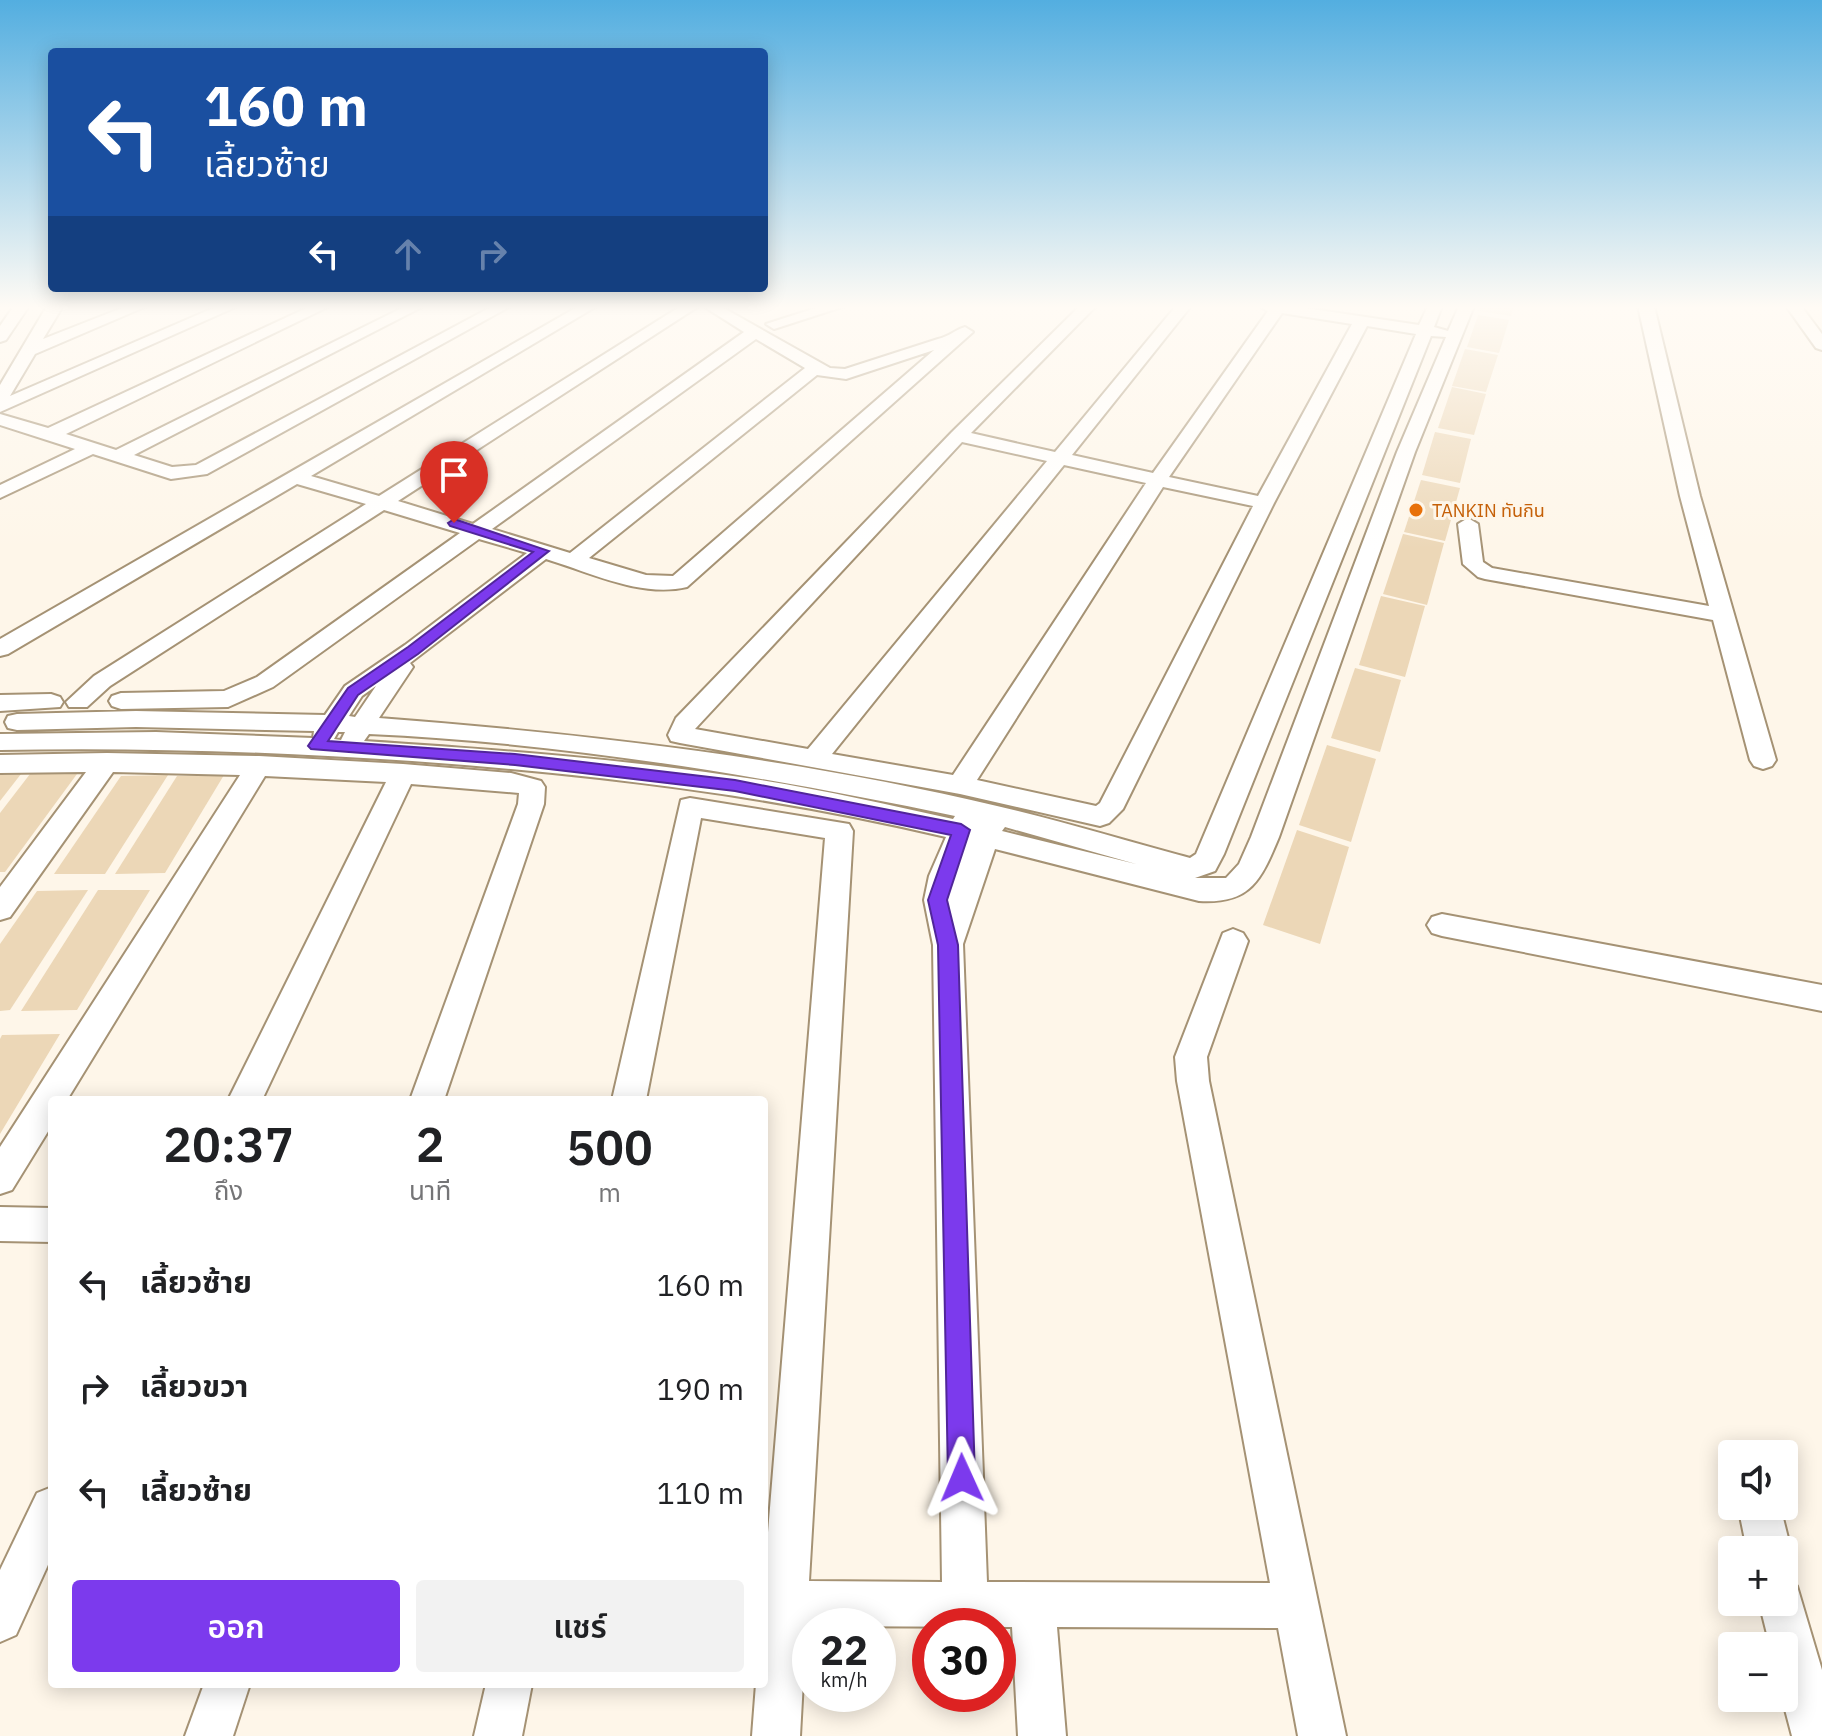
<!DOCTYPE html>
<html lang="th">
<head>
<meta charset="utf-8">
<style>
  :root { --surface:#fff; --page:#f2f2f2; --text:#202124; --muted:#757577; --accent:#7c3aed }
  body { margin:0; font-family:"IBM Plex Sans","Noto Sans Thai",sans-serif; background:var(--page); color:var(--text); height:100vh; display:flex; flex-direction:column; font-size:30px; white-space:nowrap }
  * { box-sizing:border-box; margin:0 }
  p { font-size:26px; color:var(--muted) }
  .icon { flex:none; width:44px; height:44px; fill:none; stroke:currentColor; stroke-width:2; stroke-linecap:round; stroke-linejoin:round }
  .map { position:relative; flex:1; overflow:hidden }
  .panel { position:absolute; left:48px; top:1096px; width:720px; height:592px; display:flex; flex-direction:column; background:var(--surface); border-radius:8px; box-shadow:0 4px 20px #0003 }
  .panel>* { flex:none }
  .banner { position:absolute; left:48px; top:48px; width:720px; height:244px; border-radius:8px; box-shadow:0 4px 20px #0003; background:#1a4fa0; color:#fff; overflow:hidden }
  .fabs { position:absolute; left:1718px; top:1440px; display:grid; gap:16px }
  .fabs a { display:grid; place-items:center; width:80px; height:80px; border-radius:8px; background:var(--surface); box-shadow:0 4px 20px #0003; font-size:40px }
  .speed { position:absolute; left:792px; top:1608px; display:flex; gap:16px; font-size:40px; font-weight:700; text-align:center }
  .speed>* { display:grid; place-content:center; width:104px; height:104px; border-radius:50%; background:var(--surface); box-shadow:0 4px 20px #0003; line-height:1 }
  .speed small { font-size:20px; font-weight:400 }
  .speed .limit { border:12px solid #d22; background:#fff; color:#111 }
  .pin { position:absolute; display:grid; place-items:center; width:68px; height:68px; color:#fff; margin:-82px -34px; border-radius:50% 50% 50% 0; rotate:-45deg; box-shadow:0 0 8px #0007 }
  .pin .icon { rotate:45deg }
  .me { position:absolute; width:88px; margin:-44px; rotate:359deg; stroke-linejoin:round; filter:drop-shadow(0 0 6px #0008) }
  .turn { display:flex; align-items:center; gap:28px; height:168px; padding:0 24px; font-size:36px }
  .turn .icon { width:104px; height:104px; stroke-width:2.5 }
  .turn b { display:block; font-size:56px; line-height:68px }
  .lanes { display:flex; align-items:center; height:76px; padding:0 24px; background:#0003; justify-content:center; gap:40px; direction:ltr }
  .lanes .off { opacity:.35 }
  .eta { display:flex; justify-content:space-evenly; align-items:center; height:136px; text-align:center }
  .eta b { font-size:48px; font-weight:600; line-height:56px }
  .action { display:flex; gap:16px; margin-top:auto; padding:16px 24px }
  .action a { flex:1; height:92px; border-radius:8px; background:var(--accent); color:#fff; font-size:32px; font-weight:600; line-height:92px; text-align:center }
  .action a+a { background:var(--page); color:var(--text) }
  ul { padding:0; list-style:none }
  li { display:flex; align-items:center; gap:24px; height:104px; padding:0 24px }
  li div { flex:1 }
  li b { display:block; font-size:30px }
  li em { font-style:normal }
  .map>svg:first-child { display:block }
  .building { fill:#ecd7b7 }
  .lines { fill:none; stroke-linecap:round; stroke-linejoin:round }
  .minor-casing { stroke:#a59274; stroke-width:4 }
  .minor { fill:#fff; fill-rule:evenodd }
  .route { fill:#7c3aed; stroke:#51269a; stroke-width:2 }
  .food-dot { fill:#e8710a; stroke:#fef6e9; stroke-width:3 }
  .labels { text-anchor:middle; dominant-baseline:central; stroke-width:6; stroke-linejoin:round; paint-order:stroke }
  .far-food-label { font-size:18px; fill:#c56008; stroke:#fef6e9; text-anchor:start }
</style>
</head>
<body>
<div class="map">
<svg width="1822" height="1736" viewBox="0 0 1822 1736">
  <rect width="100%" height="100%" fill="#fef6e9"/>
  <!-- building -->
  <g class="building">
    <polygon points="1481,306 1514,306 1511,316 1479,311"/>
    <polygon points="1478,315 1509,320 1499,353 1467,347"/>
    <polygon points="1465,349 1498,355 1486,392 1452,386"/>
    <polygon points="1452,387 1486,394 1474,435 1438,428"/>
    <polygon points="1435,432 1471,439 1460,483 1422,475"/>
    <polygon points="1421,480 1460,488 1445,541 1404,532"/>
    <polygon points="1403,534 1444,543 1427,605 1383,594"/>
    <polygon points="1381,596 1425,606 1405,677 1359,665"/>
    <polygon points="1355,668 1401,680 1380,752 1331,738"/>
    <polygon points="1327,745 1376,759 1351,842 1299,825"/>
    <polygon points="21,774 0,801 0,775"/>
    <polygon points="30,774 77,774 5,872 0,872 0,813"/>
    <polygon points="168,775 105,874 54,874 121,776"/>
    <polygon points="224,775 165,873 115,874 177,776"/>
    <polygon points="1297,830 1349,847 1320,944 1263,925"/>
    <polygon points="88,890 10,1010 0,1011 0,944 37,891"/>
    <polygon points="98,890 150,890 77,1010 21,1011"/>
    <polygon points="60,1034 0,1134 0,1039 2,1035"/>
  </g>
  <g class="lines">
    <defs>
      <g id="minor">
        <polygon points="14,306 29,306 6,340 0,342 0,326"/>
        <polygon points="47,306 63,306 43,339 127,306 147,306 35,354 10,396 218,306 238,306 0,412 0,385"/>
        <polygon points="311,306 330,306 66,434 116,450 406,306 424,306 134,455 172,467 196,465 493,306 511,306 207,474 171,479 93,454 0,498 0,485 75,449 0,425 0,414 48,428"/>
        <path d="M579,306H597L311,476L379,496L681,306H699L398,501L473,524L744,332L703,306H720L830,368L845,369L938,339C950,336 955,330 965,327L973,332L687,587C641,598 589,572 546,559L410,663L413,667L379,718C587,734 794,758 997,806C1062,821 1126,841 1190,858L1196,854L1416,334L1367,326L1274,503L1123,809L1109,823L1100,826L960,794L680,743L671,741L668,735L676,718L952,432L1080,306H1096L971,433L1055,452L1176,306H1191L1072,455L1153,473L1268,311L1259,306H1292L1419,325L1428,306H1442L1434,327L1448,331L1459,306H1474L1415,452L1279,837C1261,880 1251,904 1199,901L995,849L963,944L987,1582L1270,1583L1177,1081L1175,1057L1223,933L1233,929L1243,933L1248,941L1207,1057L1209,1081L1346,1736H1298L1278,1628L1057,1627L1066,1736H1018L1012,1627L806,1626L800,1736H752L756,1684H764V1581L825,838L701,818L646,1100H612L681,800L690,798L849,824L853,831L809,1581L942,1582L933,945L924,900L929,876L946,837C769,795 593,774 412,761C275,752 138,747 0,750V734L156,732L313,738L314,731L136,727L17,730L8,728L5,722L8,716L17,714L136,711L325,715L345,686L405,645L527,553L479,539L273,687L228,707L121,709L112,706L109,701L112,696L121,693L224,691L257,677L460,533L384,510L110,686L87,707H69L66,702L94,676L366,504L297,484L8,654L0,656V639ZM1282,313L1352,324L1258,496L1169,477ZM1431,336L1446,337L1397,452L1251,837L1239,864L1226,878H1195L1215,871L1224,854ZM756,339L805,368L570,553L492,529ZM934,350L673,576L646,575L589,558L817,375L846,379ZM962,442L1047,461L808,749L695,729ZM1064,465L1146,483L953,775L832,754ZM1163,487L1253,506L1100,803L1096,806L977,780ZM376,686L355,717L349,716L362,696ZM338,732H345L341,740L334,739ZM369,734C566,743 762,776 955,816L953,819C880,803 807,786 733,776C611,758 487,749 364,741ZM1005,827L1136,864L1002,831Z"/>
        <polygon points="822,306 845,306 774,329 766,324"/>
        <polygon points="1638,306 1654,306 1700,496 1776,760 1772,766 1763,769 1754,766 1750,760 1713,620 1485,579 1478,577 1463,564 1458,524 1468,518 1478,524 1483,562 1492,568 1709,606 1680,496"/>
        <polygon points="1786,306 1801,306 1822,334 1822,350 1816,348"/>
        <polygon points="51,694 60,697 63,702 60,707 0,711 0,695"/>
        <polygon points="107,753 259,756 403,764 511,773 541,781 545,787 544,804 444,1100 410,1100 518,804 519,793 411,784 262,1100 228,1100 386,782 265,776 67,1100 52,1100 52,1125 12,1190 0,1194 0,1147 240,775 113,772 10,917 0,920 0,887 86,772 0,773 0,755"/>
        <polygon points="1442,914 1822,985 1822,1011 1442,936 1432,933 1427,925 1432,917"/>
        <polygon points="0,1207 52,1208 52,1242 0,1241"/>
        <polygon points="52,1487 52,1556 16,1635 0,1642 0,1570 37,1493"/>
        <polygon points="1738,1506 1780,1506 1791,1550 1784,1565 1784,1550 1747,1550"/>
        <polygon points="1784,1581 1797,1586 1822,1670 1822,1736 1792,1736 1782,1698 1784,1646 1770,1646 1759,1602 1784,1602"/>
        <polygon points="204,1684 250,1684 233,1736 185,1736"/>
        <polygon points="486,1684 532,1684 522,1736 474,1736"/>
      </g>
    </defs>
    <!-- minor casing -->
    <use href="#minor" class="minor-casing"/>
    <!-- minor -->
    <use href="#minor" class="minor"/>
  </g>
  <!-- sky -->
  <linearGradient id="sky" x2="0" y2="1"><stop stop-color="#53aee0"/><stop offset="0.56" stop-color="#fffbf5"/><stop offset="1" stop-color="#fffbf5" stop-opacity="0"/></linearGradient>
  <rect width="1822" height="549" fill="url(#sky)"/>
  <!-- route -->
  <polygon class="route" points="454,519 549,551 418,654 358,695 328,741 515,754 735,780 961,824 970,830 947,900 958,945 975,1478 971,1488 962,1492 952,1488 948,1478 938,945 928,900 951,835 735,791 515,765 311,749 308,746 348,688 408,647 533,552 450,526 448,523"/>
  <!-- markers -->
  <circle class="food-dot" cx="1416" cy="510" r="8"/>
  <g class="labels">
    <!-- far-food labels -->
    <g class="far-food-label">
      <text x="1432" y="510">TANKIN ทันกิน</text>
    </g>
  </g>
</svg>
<div class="fabs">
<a><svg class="icon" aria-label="sound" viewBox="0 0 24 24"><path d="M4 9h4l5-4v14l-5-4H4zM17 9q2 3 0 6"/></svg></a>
<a>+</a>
<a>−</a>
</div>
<div class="speed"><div>22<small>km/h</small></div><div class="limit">30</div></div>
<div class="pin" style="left:454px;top:523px;background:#d93025"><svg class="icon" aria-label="arrive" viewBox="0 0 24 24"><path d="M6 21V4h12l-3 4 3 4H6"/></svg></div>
<svg class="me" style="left:962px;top:1478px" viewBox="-20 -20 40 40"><path d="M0-17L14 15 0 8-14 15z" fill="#7c3aed" stroke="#fff" stroke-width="4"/></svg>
<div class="banner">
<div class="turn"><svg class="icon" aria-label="left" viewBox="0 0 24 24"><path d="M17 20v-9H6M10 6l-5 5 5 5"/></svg><div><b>160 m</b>เลี้ยวซ้าย</div></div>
<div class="lanes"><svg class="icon" aria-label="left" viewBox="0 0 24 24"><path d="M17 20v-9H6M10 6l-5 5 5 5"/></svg><svg class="icon off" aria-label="ahead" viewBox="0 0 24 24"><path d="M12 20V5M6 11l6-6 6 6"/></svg><svg class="icon off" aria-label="right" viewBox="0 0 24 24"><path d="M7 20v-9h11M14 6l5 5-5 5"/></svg></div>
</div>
<section class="panel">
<div class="eta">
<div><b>20:37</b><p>ถึง</p></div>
<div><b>2</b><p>นาที</p></div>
<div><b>500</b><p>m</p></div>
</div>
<ul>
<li><svg class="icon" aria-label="left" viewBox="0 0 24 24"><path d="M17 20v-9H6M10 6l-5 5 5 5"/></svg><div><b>เลี้ยวซ้าย</b></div><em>160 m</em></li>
<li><svg class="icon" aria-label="right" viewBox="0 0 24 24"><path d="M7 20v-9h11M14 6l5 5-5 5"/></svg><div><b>เลี้ยวขวา</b></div><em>190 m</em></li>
<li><svg class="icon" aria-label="left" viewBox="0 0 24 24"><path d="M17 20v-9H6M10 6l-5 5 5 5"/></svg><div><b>เลี้ยวซ้าย</b></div><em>110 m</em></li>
</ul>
<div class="action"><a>ออก</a><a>แชร์</a></div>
</section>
</div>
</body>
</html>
